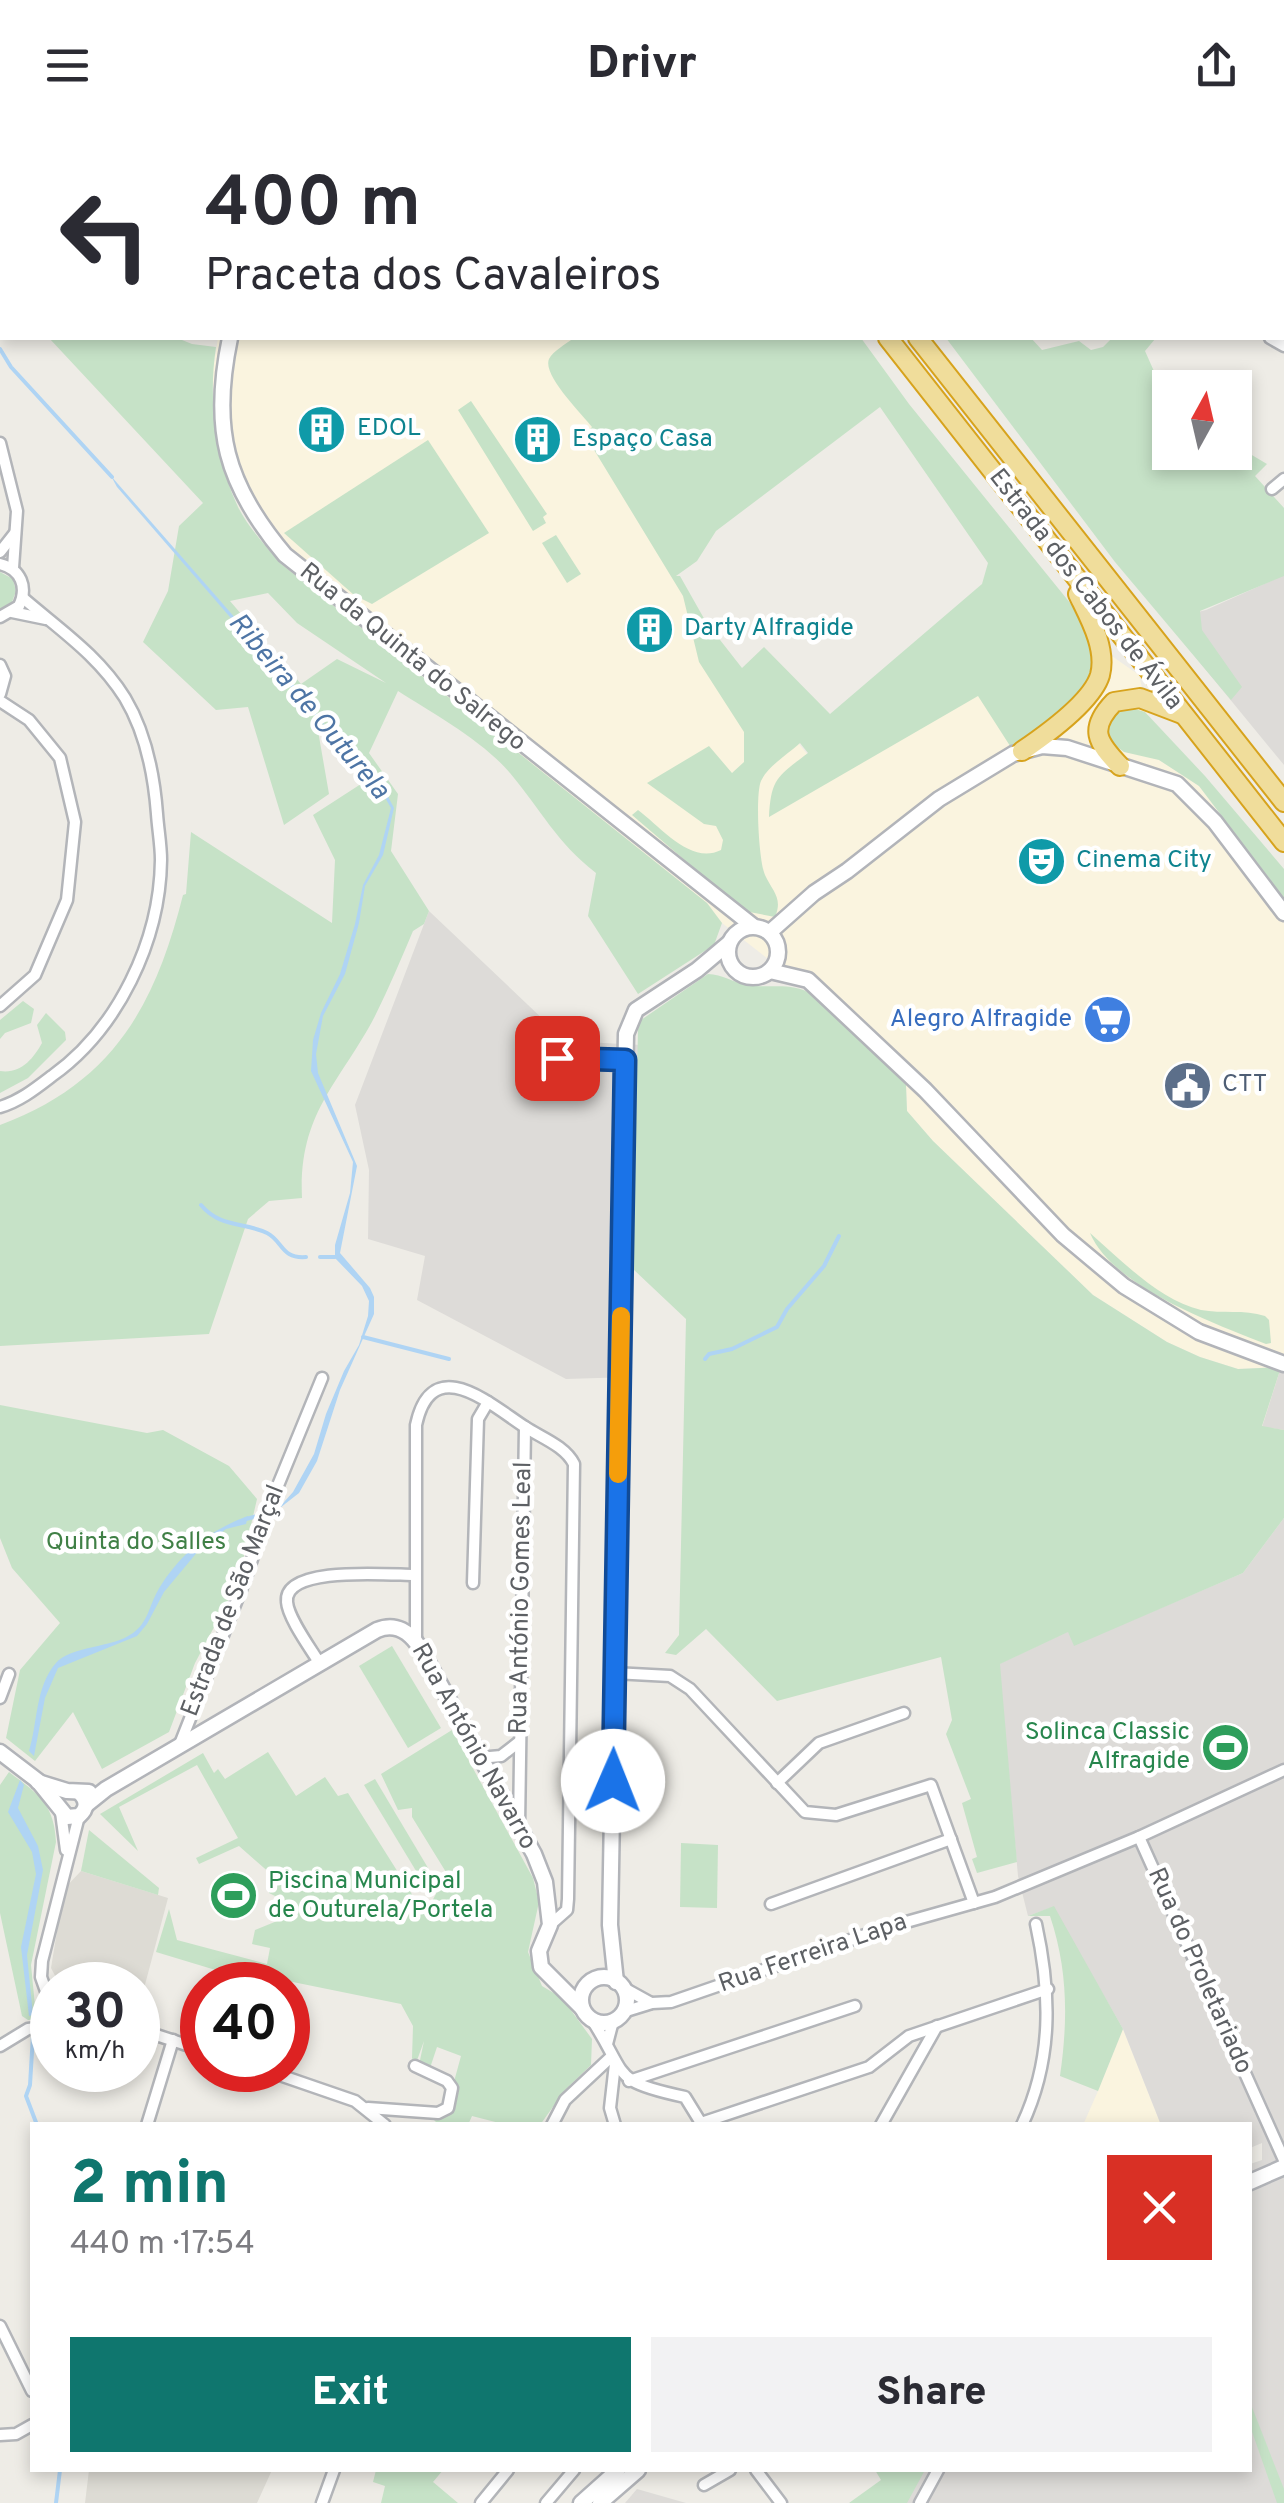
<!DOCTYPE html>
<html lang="en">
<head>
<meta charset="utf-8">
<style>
  :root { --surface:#fff; --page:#f2f2f3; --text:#2b2b33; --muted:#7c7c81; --accent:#0f766e }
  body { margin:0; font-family:Overpass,sans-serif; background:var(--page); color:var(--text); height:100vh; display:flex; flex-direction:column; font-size:38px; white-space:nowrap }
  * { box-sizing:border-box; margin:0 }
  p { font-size:32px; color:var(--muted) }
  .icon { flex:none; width:55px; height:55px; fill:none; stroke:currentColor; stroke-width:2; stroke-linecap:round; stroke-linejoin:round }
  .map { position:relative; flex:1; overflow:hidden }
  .details { position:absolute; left:30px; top:1992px; width:1222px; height:350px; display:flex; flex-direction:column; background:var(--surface); border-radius:0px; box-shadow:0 5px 15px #0003 }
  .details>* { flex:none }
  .top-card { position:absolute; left:0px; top:0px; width:1285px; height:210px; box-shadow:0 5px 15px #0003; background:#fff; color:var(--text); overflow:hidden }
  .needle { width:65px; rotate:8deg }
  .tools { position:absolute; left:1152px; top:240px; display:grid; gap:20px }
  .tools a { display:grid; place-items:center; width:100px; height:100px; border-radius:0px; background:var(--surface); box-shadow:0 5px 15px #0003; font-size:50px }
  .speed { position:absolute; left:30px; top:1832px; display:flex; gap:20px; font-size:50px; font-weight:700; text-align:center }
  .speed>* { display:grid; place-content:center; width:130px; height:130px; border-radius:50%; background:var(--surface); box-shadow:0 5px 15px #0003; line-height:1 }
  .speed small { font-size:25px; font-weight:400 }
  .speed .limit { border:15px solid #d22; background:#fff; color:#111 }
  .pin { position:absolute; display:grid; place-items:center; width:85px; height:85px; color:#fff; margin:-42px; border-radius:20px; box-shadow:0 5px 15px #0006 }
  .me { position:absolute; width:110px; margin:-55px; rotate:1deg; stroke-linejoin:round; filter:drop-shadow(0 0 8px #0008) }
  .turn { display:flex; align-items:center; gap:35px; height:210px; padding:0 40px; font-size:45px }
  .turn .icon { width:130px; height:130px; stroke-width:2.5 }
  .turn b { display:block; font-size:70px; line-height:85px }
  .round { display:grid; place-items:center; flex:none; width:105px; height:105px; border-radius:0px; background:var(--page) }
  .head { display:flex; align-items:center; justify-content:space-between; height:170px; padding:0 40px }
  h1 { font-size:60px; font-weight:800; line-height:75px; color:var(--accent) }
  .action { display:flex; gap:20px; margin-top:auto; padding:20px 40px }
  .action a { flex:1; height:115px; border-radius:0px; background:var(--accent); color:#fff; font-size:40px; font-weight:800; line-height:115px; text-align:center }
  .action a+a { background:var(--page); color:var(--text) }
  header { display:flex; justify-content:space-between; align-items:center; height:130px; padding:0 40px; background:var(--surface); font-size:45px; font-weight:800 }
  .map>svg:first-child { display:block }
  .commercial { fill:#faf4df }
  .industrial { fill:#dddbd8 }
  .education { fill:#dddbd4 }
  .green { fill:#c6e2c7; fill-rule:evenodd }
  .water { fill:#afd4f4 }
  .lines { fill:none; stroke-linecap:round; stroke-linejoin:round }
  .stream { stroke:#afd4f4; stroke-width:4 }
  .street-casing { stroke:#b3b5b9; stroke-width:15 }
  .secondary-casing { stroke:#b2b4b9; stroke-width:19 }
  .highway-casing { stroke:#d7a31d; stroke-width:22 }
  .street { stroke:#fff; stroke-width:10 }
  .secondary { stroke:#fff; stroke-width:14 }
  .highway { stroke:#f0dd9b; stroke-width:18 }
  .route-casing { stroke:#114b97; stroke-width:25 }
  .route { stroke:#1a73e8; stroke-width:18 }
  .slow { stroke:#f59e0b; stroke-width:18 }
  .labels { text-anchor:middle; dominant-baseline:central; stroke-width:9; stroke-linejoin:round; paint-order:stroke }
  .culture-label { font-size:25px; fill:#0d838f; stroke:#fff; text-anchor:start }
  .street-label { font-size:25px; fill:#5d6064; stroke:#fff }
  .shop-label { font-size:25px; fill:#366cbe; stroke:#fff; text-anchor:end }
  .service-label { font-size:25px; fill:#4e5e75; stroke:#fff; text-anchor:start }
  .park-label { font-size:25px; fill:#408046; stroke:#fff }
  .leisure-label { font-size:25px; fill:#27864d; stroke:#fff; text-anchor:end }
  .water-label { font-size:28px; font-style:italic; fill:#4e75a5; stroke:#fff }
</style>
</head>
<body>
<header><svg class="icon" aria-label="menu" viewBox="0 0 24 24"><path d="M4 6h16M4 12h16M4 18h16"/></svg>Drivr<svg class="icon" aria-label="share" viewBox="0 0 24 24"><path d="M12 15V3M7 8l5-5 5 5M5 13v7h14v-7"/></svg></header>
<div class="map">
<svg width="1284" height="2373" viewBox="0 0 1284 2373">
  <rect width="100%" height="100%" fill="#eeece6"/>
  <!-- commercial -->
  <g class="commercial">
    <polygon points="218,208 577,208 555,227 704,494 811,629 1023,464 1139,545 1159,630 1199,656 1284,768 1284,1300 1262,1297 1281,1237 1238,1239 1200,1227 1167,1212 1093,1165 933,1011 907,981 906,955 814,865 722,793 707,773 280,433 239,377 220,325 212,245"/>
    <polygon points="1123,1899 1161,1995 1083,1995 1098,1961"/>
  </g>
  <!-- industrial -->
  <g class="industrial">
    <polygon points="1284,445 1284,635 1165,490 1206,480"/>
    <polygon points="429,781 566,911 642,915 630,1247 566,1249 417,1170 425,1126 368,1109 369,1040 355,975"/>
    <polygon points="1281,1237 1284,1237 1284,1300 1262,1297"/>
    <polygon points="1284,1388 1284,2373 882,2373 908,2340 1250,2340 1250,2034 1262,2030 1262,2013 1250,2018 1250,1995 1161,1995 1123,1899 1053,1777 1028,1786 1018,1746 999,1534 1069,1501 1074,1515 1243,1443"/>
    <polygon points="637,2359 686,2373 625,2373"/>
  </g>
  <!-- education -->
  <g class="education">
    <polygon points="81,1741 168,1768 138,1881 138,1855 60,1855 51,1838 64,1759"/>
    <polygon points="89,2340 272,2340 257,2373 85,2373"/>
  </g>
  <!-- green -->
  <g class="green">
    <polygon points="0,0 184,0 2,2 0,71"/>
    <polygon points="353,0 704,0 705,2 354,2"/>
    <path d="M49,208H177L192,214L216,217C208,268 215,329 238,377C248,397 265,415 280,433L707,773L722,793L714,815L638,864L588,786L596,743C557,713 541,680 510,643C483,611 434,584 398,561L369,623L398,664L391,721L429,781L424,794L413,801C401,829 389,858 375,886C340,953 298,983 302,1068L269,1071L248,1089L209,1204L0,1216V995C113,953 155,876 183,765L186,764L191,702L332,793L335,730L313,685L364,652L321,595H317L329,664L284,695L248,577L216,580L143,512L168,461L179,396L203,373ZM268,463L297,493L386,553L337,529L301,554L230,471Z"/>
    <path d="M574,208H861L909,274L1092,500L1095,532L1083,566L1012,619L978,566L769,687C771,648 778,646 808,623L800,613C788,624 767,637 761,651C755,665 759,732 765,745C773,762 783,768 775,787L744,781L632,685L638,680C662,698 691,735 721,720L723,710L716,696L704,694L647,653L709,616L732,643L744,632V602L699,532L683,466L585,305L592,297C582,284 542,245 549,229C553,221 567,213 574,208ZM880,277L988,433L982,454L830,584L764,517L742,538L706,492L680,446H676L697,431L716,401Z"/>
    <polygon points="946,208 1031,208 1042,220 1079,211 1091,220 1103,217 1112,208 1152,208 1155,209 1145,221 1169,275 1153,294 1170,311 1170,322 1180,323 1193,335 1201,323 1235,322 1235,315 1267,334 1255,346 1284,378 1284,446 1200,481 1202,500 1242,557 1231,570 1115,432"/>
    <polygon points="471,271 547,384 543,387 546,393 533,401 458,280"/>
    <polygon points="428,310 489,403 372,474 354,465 284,403"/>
    <polygon points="556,405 581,444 567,453 542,413"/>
    <polygon points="0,442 13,449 16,461 12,472 0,479"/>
    <polygon points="1132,578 1145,582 1205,646 1284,739 1284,768 1199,656 1159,630 1124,622 1116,616 1108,604 1109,587 1118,580"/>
    <path d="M708,844C722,844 734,853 748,855C775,859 789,851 814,865L906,955L907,981L933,1011L1093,1165L1167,1212L1200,1227L1238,1239L1281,1237L1262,1296L1284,1300V1388L1243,1443L1074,1516L1068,1502L1000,1534L1017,1732L977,1743L972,1729L977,1727L962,1673L971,1669L946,1604L952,1590L941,1527L777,1571L706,1499L676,1525L665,1523L679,1505L686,1189L633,1139L638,899L641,890Z"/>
    <polygon points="23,871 34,879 31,893 5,903 0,909 0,890"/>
    <path d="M46,883L65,902L66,910L28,948L0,963V941C21,944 33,929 42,913L37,895Z"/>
    <path d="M1090,1103C1121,1130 1159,1170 1201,1180C1222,1184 1244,1179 1265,1186L1269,1190L1271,1213L1266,1214C1213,1193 1113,1157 1090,1103Z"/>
    <polygon points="0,1275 147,1303 163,1300 229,1336 257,1369 238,1452 195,1533 169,1602 102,1639 73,1582 35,1631 6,1608 20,1540 60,1493 12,1438 0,1408"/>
    <polygon points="392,1516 441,1598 408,1618 359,1536"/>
    <polygon points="452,1600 533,1748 539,1772 528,1822 542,1856 562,1868 592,1909 591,1935 565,1960 540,1995 507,1995 472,1986 468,1995 439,1995 434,1990 454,1980 455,1948 461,1926 437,1917 430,1938 419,1935 424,1911 415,1936 412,1928 413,1896 401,1874 283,1850 278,1855 265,1855 156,1822 169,1779 177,1810 267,1834 270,1818 252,1814 255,1800 282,1789 287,1772 269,1763 271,1744 239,1716 199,1734 196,1728 238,1708 197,1635 119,1677 138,1721 100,1684 203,1623 214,1643 218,1639 225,1649 268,1622 296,1666 325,1647 338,1666 348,1663 425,1785 441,1754 449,1747 412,1687 412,1678 398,1680 381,1644"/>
    <path d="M9,1642C38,1664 54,1673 56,1712L31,1835L36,1886L43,1889L28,1890L22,1886L0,1783V1655Z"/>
    <polygon points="375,1649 437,1753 427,1759 364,1655"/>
    <polygon points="89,1700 159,1758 158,1765 81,1741"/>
    <polygon points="681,1713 718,1715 717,1778 680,1777"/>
    <path d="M1054,1776L1123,1899L1098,1961L1060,1946C1068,1890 1068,1840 1050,1786H1028Z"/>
    <polygon points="1250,2272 1284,2359 1284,2373 1277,2373 1250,2296"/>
    <polygon points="376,2340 443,2340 433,2352 458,2373 381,2373 385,2356 373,2352"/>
    <polygon points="875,2340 925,2340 907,2373 849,2373 881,2350"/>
  </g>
  <!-- water -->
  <g class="water">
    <polygon points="111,346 306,569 328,600 117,357"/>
    <polygon points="353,624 383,657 394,678 383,725 365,756 359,793 345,844 323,886 316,924 318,943 357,1036 340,1123 370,1158 374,1167 374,1184 340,1260 317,1331 299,1363 276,1381 293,1362 314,1324 326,1284 344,1241 359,1215 368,1186 369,1171 362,1156 335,1128 335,1115 350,1063 353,1032 311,941 313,910 321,883 340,844 355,794 363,755 379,725 391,678 380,659 351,626"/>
    <path d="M248,1386L246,1394L226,1399L199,1420L164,1462L147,1494L137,1506L58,1538L45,1568L34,1626L29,1621C38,1592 35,1557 56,1533C70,1516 113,1518 133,1503C147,1493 149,1478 156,1464C176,1427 209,1400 248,1386Z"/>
    <polygon points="20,1650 24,1655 18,1678 38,1716 43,1740 27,1825 33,1885 29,1886 21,1817 36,1744 32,1722 8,1682"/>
  </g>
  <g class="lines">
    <!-- stream -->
    <g class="stream">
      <polyline points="0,219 11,237 112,347"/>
      <polyline points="326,597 354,627"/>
      <path d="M201,1075C220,1098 245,1092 267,1103C283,1111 281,1129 306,1127"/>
      <polyline points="320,1127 335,1127"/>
      <polyline points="363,1207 449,1229"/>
      <polyline points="705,1229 709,1224 732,1219 777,1197 787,1179 824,1136 839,1106"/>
      <polyline points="246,1389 273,1382 279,1377"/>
      <polyline points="33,1905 30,1955 26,1966 37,1995"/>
      <polyline points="56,2373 60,2340"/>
    </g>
    <defs>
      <g id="street">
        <polyline points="372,2 379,0"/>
        <polyline points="1173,2 1174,0"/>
        <polyline points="1244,2 1245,0"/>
        <polyline points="0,91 2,87"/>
        <polyline points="1270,208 1284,216"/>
        <polyline points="0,313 17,381 13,438"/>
        <polyline points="1272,359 1284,349"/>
        <polyline points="0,422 15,403"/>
        <path d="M0,434C21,439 28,457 19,476L0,487"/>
        <polyline points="12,482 46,489"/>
        <polyline points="0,535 5,546 0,564"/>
        <polyline points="0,571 29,590 60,628 75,692 67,770 35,845 0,876"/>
        <polyline points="557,929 625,930"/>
        <path d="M0,977C20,971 35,959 52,946C118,899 160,811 161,730C161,715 158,699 157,684C154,644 146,603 125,568C98,525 60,500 23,468"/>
        <polyline points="473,1453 478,1289 488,1272"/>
        <path d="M416,1511V1295C432,1221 491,1275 525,1297C542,1308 565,1316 574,1334L568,1769L567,1780L550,1795"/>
        <path d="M320,1534C311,1519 288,1488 287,1472C283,1435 391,1445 414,1445"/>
        <polyline points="614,1543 670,1546 690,1559 805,1682 836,1685 931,1655 974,1773"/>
        <polyline points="0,1568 9,1544"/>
        <polyline points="180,1614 246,1447 272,1370 322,1248"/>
        <polyline points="479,1628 501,1626 519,1612"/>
        <polyline points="777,1653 819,1613 904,1583"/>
        <polyline points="61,1682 66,1720"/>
        <polyline points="519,1696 525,1297"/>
        <polyline points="1139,1707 1284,2030"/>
        <polyline points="771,1774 951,1709"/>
        <polyline points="622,1857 651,1873"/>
        <polyline points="52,1878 41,1847 42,1831 79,1686"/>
        <polyline points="623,1882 652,1873 671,1872 885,1798 995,1767 1139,1707 1284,1640"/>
        <path d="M592,1890C629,1947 610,1951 685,1967L701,1993L869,1937L909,1906L1048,1859"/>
        <polyline points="138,1899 202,1920"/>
        <polyline points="607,1914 613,1891"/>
        <polyline points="0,1916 28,1899 52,1896"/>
        <polyline points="265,1940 355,1971 385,1995"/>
        <polyline points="629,1951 855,1876"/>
        <polyline points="368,1978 438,1983 448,1978 452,1958 447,1951 415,1936"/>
        <polyline points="147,1995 173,1910"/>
        <polyline points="552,1995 565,1970 611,1927"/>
        <polyline points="615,1995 610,1978 615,1934"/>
        <polyline points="881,1995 937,1896"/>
        <path d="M1022,1995C1053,1929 1051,1863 1036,1794"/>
        <polyline points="0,2196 32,2261"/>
        <polyline points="0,2305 16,2304 32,2295"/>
        <polyline points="756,2340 781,2373"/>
        <polyline points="704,2355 730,2340"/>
        <polyline points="322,2373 334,2340"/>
        <polyline points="481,2373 508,2340"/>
        <polyline points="546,2373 574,2340"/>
        <polyline points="920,2373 938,2340"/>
      </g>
      <g id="secondary">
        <polyline points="338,0 338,2"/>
        <polyline points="214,2 215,0"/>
        <path d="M230,208C211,298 225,354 285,425L753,796"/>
        <circle cx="753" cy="822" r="25"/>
        <polyline points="770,802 814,763 847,741 939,669 1013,624 1042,616 1067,618 1177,654 1215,692 1284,783"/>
        <polyline points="770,841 808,850 925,960 1063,1105 1124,1156 1199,1202 1284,1234"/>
        <path d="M0,1622L38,1651L67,1687L79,1686C87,1679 88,1671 80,1663"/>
        <polyline points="38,1652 67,1661 89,1662"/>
        <path d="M86,1675L106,1659L377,1500C396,1492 410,1502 420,1518L534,1724L545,1752L550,1795L539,1821L541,1837L582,1878"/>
        <circle cx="604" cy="1870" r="23"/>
        <polyline points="616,1852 610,1795 626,904 636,880 697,840 729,813"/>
        <polyline points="1250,2052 1284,2037"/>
        <polyline points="581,2373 618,2340"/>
        <polyline points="600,2373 638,2340"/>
      </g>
      <g id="highway">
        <polyline points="735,0 737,2"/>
        <polyline points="764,0 766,2"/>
        <polyline points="888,208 1284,712"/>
        <polyline points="918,208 1284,672"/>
        <path d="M1022,621C1044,606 1092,572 1100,545C1107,518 1089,487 1078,464"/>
        <path d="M1120,636C1097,612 1088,599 1114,572L1140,568L1182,584"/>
      </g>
    </defs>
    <!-- street casing -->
    <use href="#street" class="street-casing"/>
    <!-- secondary casing -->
    <use href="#secondary" class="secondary-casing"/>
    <!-- highway casing -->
    <use href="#highway" class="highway-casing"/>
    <!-- street -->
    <use href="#street" class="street"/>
    <!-- secondary -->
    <use href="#secondary" class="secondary"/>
    <!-- highway -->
    <use href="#highway" class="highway"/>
  </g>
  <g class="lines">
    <defs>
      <polyline id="route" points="557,928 625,930 613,1651"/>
    </defs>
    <!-- route casing -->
    <use href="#route" class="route-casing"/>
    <!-- route -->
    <use href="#route" class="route"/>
    <!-- slow -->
    <polyline class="slow" points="618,1344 621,1186"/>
  </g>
  <!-- icons -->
  <defs>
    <symbol id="building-disc" viewBox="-11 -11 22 22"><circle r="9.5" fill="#0f9aa8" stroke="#fff"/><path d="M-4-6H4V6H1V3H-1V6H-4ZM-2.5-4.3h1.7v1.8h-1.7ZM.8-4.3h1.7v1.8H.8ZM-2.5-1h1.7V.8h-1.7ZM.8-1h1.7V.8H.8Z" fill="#fff"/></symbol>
    <symbol id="theatre-disc" viewBox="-11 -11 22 22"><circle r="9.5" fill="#0f9aa8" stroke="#fff"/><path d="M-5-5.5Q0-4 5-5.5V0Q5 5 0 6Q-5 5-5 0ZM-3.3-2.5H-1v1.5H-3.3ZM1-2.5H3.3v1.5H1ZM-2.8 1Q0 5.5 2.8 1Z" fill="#fff"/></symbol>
    <symbol id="supermarket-disc" viewBox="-11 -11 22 22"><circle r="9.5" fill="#3f7fe0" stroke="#fff"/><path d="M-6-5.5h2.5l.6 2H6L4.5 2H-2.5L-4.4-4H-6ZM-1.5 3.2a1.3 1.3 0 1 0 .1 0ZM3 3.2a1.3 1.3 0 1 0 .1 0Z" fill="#fff"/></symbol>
    <symbol id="civic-disc" viewBox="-11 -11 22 22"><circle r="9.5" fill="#5c6f8a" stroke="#fff"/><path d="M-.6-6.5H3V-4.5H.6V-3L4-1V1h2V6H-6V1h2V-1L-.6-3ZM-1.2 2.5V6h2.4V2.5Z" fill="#fff"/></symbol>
    <symbol id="stadium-disc" viewBox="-11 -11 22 22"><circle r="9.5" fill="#2e9e5b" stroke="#fff"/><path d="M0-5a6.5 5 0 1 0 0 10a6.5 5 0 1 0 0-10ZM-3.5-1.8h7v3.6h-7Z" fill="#fff"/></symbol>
  </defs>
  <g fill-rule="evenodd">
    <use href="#building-disc" x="294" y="272" width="55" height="55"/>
    <use href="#building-disc" x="510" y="282" width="55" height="55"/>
    <use href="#building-disc" x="622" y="472" width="55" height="55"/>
    <use href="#theatre-disc" x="1014" y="704" width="55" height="55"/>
    <use href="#supermarket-disc" x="1080" y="862" width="55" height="55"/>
    <use href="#civic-disc" x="1160" y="928" width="55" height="55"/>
    <use href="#stadium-disc" x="1198" y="1590" width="55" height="55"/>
    <use href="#stadium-disc" x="206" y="1738" width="55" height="55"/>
  </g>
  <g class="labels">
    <!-- culture labels -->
    <g class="culture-label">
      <text x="357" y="299">EDOL</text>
      <text x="572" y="310">Espaço Casa</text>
      <text x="684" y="499">Darty Alfragide</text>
      <text x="1076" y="731">Cinema City</text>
    </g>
    <!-- street labels -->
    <g class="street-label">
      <text transform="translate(1085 460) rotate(52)">Estrada dos Cabos de Ávila</text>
      <text transform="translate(412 528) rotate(39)">Rua da Quinta do Salrego</text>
      <text transform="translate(522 1468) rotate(-89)">Rua António Gomes Leal</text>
      <text transform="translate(234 1471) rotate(-69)">Estrada de São Marçal</text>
      <text transform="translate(473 1617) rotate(61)">Rua António Navarro</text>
      <text transform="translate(813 1824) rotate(-19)">Rua Ferreira Lapa</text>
      <text transform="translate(1199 1841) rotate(66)">Rua do Proletariado</text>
    </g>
    <!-- shop labels -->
    <g class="shop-label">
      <text x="1072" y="890">Alegro Alfragide</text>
    </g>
    <!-- service labels -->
    <g class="service-label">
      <text x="1222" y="955">CTT</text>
    </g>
    <!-- park labels -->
    <g class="park-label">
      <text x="136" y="1413">Quinta do Salles</text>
    </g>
    <!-- leisure labels -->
    <g class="leisure-label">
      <text x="1190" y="1603">Solinca Classic<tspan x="1190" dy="29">Alfragide</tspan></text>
      <text x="268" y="1752" text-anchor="start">Piscina Municipal<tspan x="268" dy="29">de Outurela/Portela</tspan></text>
    </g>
    <!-- water labels -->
    <g class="water-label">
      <text transform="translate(308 577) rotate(50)">Ribeira de Outurela</text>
    </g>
  </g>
</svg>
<div class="tools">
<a><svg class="needle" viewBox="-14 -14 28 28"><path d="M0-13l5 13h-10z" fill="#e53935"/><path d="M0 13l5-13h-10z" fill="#7c7c81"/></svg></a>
</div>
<div class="speed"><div>30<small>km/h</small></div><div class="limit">40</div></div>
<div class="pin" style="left:557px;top:928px;background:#d93025"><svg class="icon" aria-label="arrive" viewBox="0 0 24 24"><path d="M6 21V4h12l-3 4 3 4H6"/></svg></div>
<svg class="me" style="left:613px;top:1651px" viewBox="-20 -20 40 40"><circle r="19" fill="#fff"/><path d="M0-13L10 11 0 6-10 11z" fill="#1a73e8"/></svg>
<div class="top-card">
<div class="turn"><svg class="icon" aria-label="left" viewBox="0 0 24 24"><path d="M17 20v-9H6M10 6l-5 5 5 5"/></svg><div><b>400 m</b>Praceta dos Cavaleiros</div></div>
</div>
<section class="details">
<div class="head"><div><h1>2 min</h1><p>440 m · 17:54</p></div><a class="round" style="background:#d93025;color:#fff"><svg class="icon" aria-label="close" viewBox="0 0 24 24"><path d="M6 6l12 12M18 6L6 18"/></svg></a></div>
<div class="action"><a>Exit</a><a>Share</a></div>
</section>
</div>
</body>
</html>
